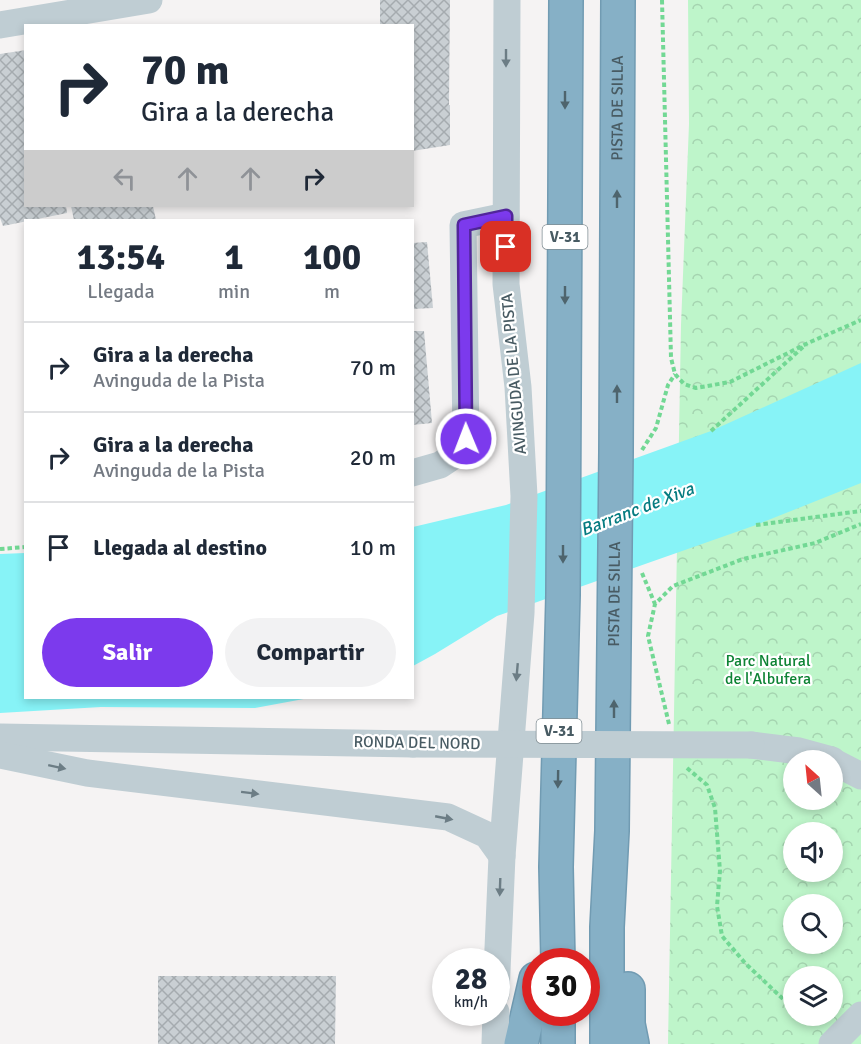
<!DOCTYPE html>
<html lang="es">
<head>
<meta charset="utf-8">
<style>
  :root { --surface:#fff; --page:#f2f2f3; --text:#1f2937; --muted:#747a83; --line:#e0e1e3; --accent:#7c3aed }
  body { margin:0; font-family:Signika,sans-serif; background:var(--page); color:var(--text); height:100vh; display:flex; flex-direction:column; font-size:22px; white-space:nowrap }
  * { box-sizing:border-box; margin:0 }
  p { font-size:20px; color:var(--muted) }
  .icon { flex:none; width:33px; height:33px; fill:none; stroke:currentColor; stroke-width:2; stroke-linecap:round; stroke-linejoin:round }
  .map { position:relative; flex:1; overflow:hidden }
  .sheet { position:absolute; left:24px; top:219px; width:390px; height:480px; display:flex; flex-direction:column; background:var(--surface); border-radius:0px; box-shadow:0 3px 9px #0003 }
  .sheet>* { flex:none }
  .hud { position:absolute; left:24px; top:24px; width:390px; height:183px; border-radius:0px; box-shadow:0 3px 9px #0003; background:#fff; color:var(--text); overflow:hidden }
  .needle { width:39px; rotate:333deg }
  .buttons { position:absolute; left:783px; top:750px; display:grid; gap:12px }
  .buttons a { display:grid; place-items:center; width:60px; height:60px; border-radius:50%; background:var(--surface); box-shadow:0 3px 9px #0003; font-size:30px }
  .speed { position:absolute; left:432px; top:948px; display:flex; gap:12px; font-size:30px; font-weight:700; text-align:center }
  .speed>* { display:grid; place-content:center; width:78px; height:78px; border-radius:50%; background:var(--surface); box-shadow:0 3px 9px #0003; line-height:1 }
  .speed small { font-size:15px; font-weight:400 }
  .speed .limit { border:9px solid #d22; background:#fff; color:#111 }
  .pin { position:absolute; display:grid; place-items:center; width:51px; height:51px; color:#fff; margin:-26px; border-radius:12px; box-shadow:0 3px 9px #0006 }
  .me { position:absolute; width:66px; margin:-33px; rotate:359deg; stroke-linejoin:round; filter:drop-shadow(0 0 4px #0008) }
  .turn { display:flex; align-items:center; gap:21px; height:126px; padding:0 18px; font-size:27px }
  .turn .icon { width:78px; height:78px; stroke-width:2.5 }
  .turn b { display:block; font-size:42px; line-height:51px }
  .lanes { display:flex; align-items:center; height:57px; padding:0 18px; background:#0003; justify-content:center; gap:30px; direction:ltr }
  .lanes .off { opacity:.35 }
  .eta { display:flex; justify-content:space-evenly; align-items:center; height:102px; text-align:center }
  .eta b { font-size:36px; font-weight:700; line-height:42px }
  .primary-button { display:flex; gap:12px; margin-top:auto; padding:12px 18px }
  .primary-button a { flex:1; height:69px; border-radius:36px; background:var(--accent); color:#fff; font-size:24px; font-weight:700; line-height:69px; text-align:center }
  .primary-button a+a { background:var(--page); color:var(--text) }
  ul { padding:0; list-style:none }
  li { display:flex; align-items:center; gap:18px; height:90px; padding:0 18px; border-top:2px solid var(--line) }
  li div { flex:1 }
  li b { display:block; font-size:22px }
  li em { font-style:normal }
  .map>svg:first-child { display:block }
  .forest { fill:url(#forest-crowns); fill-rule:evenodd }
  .water { fill:#87f3f7 }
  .building { fill:url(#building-cross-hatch) }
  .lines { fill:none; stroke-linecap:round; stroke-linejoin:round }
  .highway-casing { stroke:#719bb2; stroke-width:36 }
  .path { stroke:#72d894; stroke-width:4; stroke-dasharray:4.5 3; stroke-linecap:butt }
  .minor { stroke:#bfcdd3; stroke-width:27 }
  .highway { stroke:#86b0c6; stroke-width:33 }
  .minor-bridge { stroke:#bfcdd3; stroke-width:27 }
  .oneway { fill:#6c7d85 }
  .oneway2 { fill:#4e646d }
  .route-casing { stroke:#51269a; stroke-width:15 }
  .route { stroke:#7c3aed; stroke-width:10 }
  .labels { text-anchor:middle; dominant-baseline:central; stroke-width:4.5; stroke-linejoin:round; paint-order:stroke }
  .shield { fill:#fff; stroke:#7f8c92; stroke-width:1.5 }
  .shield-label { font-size:15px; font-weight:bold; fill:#485b63 }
  .street-label { font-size:16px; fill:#485b63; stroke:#fff }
  .park-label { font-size:16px; fill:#0d8334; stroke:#fff }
  .water-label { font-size:18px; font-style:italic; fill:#067c81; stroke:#fff }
</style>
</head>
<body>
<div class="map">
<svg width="861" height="1044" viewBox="0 0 861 1044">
  <defs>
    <pattern id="forest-crowns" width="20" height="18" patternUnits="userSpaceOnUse" patternTransform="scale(1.5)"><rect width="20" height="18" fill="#bef5ca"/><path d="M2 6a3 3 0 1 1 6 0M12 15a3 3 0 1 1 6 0" fill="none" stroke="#a5d4b0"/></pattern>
    <pattern id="building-cross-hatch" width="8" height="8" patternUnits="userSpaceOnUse" patternTransform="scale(1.5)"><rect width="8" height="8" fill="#c9cfd3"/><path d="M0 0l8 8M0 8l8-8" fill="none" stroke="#a5abaf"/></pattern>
  </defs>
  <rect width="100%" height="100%" fill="#f5f3f3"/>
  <!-- forest -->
  <path class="forest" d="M688,0H861V1044H668L681,325L689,124ZM794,760H832V800H794ZM794,832H832V872H794ZM794,904H832V944H794ZM794,976H832V1016H794Z"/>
  <!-- water -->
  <g class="water">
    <polygon points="861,363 861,483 756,525 497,616 435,654 413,666 413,527 506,505 711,431"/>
    <polygon points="25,553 26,698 309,698 255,708 101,707 0,713 0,554"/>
  </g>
  <!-- building -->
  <g class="building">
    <polygon points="380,0 450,0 449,105 450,105 450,145 412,151 412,26 380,26"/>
    <polygon points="26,50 26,206 66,206 67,213 3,226 0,218 0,54"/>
    <polygon points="71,206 153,206 156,220 74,220"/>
    <polygon points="427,242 433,308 412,309 412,243"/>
    <polygon points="412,331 424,331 432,423 412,425"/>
    <polygon points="158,976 336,976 335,1044 158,1044"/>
  </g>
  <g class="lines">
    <defs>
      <g id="highway">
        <polyline points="558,962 556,867 563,595 566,0"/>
        <polyline points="628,989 628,1024 632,1044"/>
        <polyline points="521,1044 536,979"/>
        <polyline points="558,1044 558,1012"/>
        <path id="s1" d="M607,1044V927L612,831L616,452L618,0"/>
      </g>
    </defs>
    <!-- highway casing -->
    <use href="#highway" class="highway-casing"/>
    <!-- path -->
    <g class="path">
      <polyline points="662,0 671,358 675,374 684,384 696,388 730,382 808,343 861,320"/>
      <polyline points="711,431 803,347"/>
      <polyline points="642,450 656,428 668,385 675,374"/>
      <polyline points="756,525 861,511"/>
      <polyline points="0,549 26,547"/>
      <polyline points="642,573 655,604"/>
      <polyline points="669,724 648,636 655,604 673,586 743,559 815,543 861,524"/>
      <polyline points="687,768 707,785 715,808 720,871 717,906 722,936 745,963 783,999 794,1003"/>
    </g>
    <!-- minor -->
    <g class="minor">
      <polyline points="0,25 149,0"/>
      <polyline points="412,473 440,465 458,453 466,439 463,225 506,216"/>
      <polyline points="0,737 413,744"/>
      <polyline points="751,745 799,751 832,760"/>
      <polyline points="0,755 87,773 448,817 487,835 502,856"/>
      <polyline points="832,761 861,776"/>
      <polyline points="496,994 502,856 521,613 524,496 518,387 506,284 507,0"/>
      <polyline points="495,1044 496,1012"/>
      <polyline points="832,1044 861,1015"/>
    </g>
    <!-- highway -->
    <use href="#highway" class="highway"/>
    <!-- minor-bridge -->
    <polyline class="minor-bridge" points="413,744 751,745"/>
  </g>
  <!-- one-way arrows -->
  <defs><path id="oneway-solid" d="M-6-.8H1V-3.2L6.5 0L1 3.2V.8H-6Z" transform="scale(1.5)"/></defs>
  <g class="oneway">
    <use href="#oneway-solid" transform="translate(506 58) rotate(90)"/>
    <use href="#oneway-solid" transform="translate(517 672) rotate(95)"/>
    <use href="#oneway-solid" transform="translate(57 767) rotate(12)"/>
    <use href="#oneway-solid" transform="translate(250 793) rotate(7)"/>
    <use href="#oneway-solid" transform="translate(444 818) rotate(11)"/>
    <use href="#oneway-solid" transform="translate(500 887) rotate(92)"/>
  </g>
  <g class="oneway2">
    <use href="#oneway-solid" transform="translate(565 100) rotate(90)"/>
    <use href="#oneway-solid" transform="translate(617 199) rotate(-90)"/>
    <use href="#oneway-solid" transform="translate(565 295) rotate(90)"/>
    <use href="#oneway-solid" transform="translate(617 394) rotate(-90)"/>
    <use href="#oneway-solid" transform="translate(563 554) rotate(90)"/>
    <use href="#oneway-solid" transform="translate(614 709) rotate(-90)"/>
    <use href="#oneway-solid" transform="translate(558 779) rotate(91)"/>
  </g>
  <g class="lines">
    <defs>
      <polyline id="route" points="466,439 464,225 506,216 506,247"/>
    </defs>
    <!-- route casing -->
    <use href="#route" class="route-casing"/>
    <!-- route -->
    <use href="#route" class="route"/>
  </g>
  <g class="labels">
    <!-- shield labels -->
    <g class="shield">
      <rect x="542.5" y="225" width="45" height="24" rx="4.5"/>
      <rect x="536.5" y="719" width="45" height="24" rx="4.5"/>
    </g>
    <g class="shield-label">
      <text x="565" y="237">V-31</text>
      <text x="559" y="731">V-31</text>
    </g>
    <!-- street labels -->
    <g class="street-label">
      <text stroke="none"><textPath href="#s1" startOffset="936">PISTA DE SILLA</textPath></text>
      <text transform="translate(514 374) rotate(-95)">AVINGUDA DE LA PISTA</text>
      <text stroke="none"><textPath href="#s1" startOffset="450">PISTA DE SILLA</textPath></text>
      <text transform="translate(417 743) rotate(1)">RONDA DEL NORD</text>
    </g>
    <!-- park labels -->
    <g class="park-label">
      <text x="768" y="661">Parc Natural<tspan x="768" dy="18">de l'Albufera</tspan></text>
    </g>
    <!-- water labels -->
    <g class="water-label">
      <text transform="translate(637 509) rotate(-21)">Barranc de Xiva</text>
    </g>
  </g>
</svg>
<div class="buttons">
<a><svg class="needle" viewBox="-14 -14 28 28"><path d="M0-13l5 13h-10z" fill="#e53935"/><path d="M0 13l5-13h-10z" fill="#747a83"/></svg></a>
<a><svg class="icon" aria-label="sound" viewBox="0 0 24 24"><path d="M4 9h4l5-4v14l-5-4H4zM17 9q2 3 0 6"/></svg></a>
<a><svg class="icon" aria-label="search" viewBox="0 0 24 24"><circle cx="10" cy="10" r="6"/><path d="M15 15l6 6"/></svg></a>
<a><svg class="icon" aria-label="layers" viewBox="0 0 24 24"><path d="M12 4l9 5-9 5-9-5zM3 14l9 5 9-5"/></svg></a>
</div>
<div class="speed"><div>28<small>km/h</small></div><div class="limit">30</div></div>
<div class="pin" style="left:506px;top:247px;background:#d93025"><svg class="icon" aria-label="arrive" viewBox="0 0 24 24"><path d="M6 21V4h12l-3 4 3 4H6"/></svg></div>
<svg class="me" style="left:466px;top:439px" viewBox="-20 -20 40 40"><circle r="17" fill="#7c3aed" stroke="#fff" stroke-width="3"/><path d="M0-11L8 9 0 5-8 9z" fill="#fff"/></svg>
<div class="hud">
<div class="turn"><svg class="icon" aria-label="right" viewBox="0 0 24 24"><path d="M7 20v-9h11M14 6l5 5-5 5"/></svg><div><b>70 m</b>Gira a la derecha</div></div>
<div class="lanes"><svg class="icon off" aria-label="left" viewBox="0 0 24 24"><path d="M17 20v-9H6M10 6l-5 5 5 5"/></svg><svg class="icon off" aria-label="ahead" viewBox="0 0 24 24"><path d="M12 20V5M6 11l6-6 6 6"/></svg><svg class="icon off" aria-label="ahead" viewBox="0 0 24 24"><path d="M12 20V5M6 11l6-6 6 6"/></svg><svg class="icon" aria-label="right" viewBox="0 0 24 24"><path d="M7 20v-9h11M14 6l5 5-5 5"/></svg></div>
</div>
<section class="sheet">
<div class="eta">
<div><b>13:54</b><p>Llegada</p></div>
<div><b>1</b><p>min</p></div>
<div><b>100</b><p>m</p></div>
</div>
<ul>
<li><svg class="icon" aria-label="right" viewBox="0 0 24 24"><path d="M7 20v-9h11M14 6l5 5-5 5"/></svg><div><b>Gira a la derecha</b><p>Avinguda de la Pista</p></div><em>70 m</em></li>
<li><svg class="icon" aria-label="right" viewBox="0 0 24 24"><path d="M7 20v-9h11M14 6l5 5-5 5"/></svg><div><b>Gira a la derecha</b><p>Avinguda de la Pista</p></div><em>20 m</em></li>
<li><svg class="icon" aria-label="arrive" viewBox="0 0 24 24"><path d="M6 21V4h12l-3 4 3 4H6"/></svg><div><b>Llegada al destino</b></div><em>10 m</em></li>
</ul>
<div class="primary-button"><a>Salir</a><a>Compartir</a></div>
</section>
</div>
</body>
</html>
